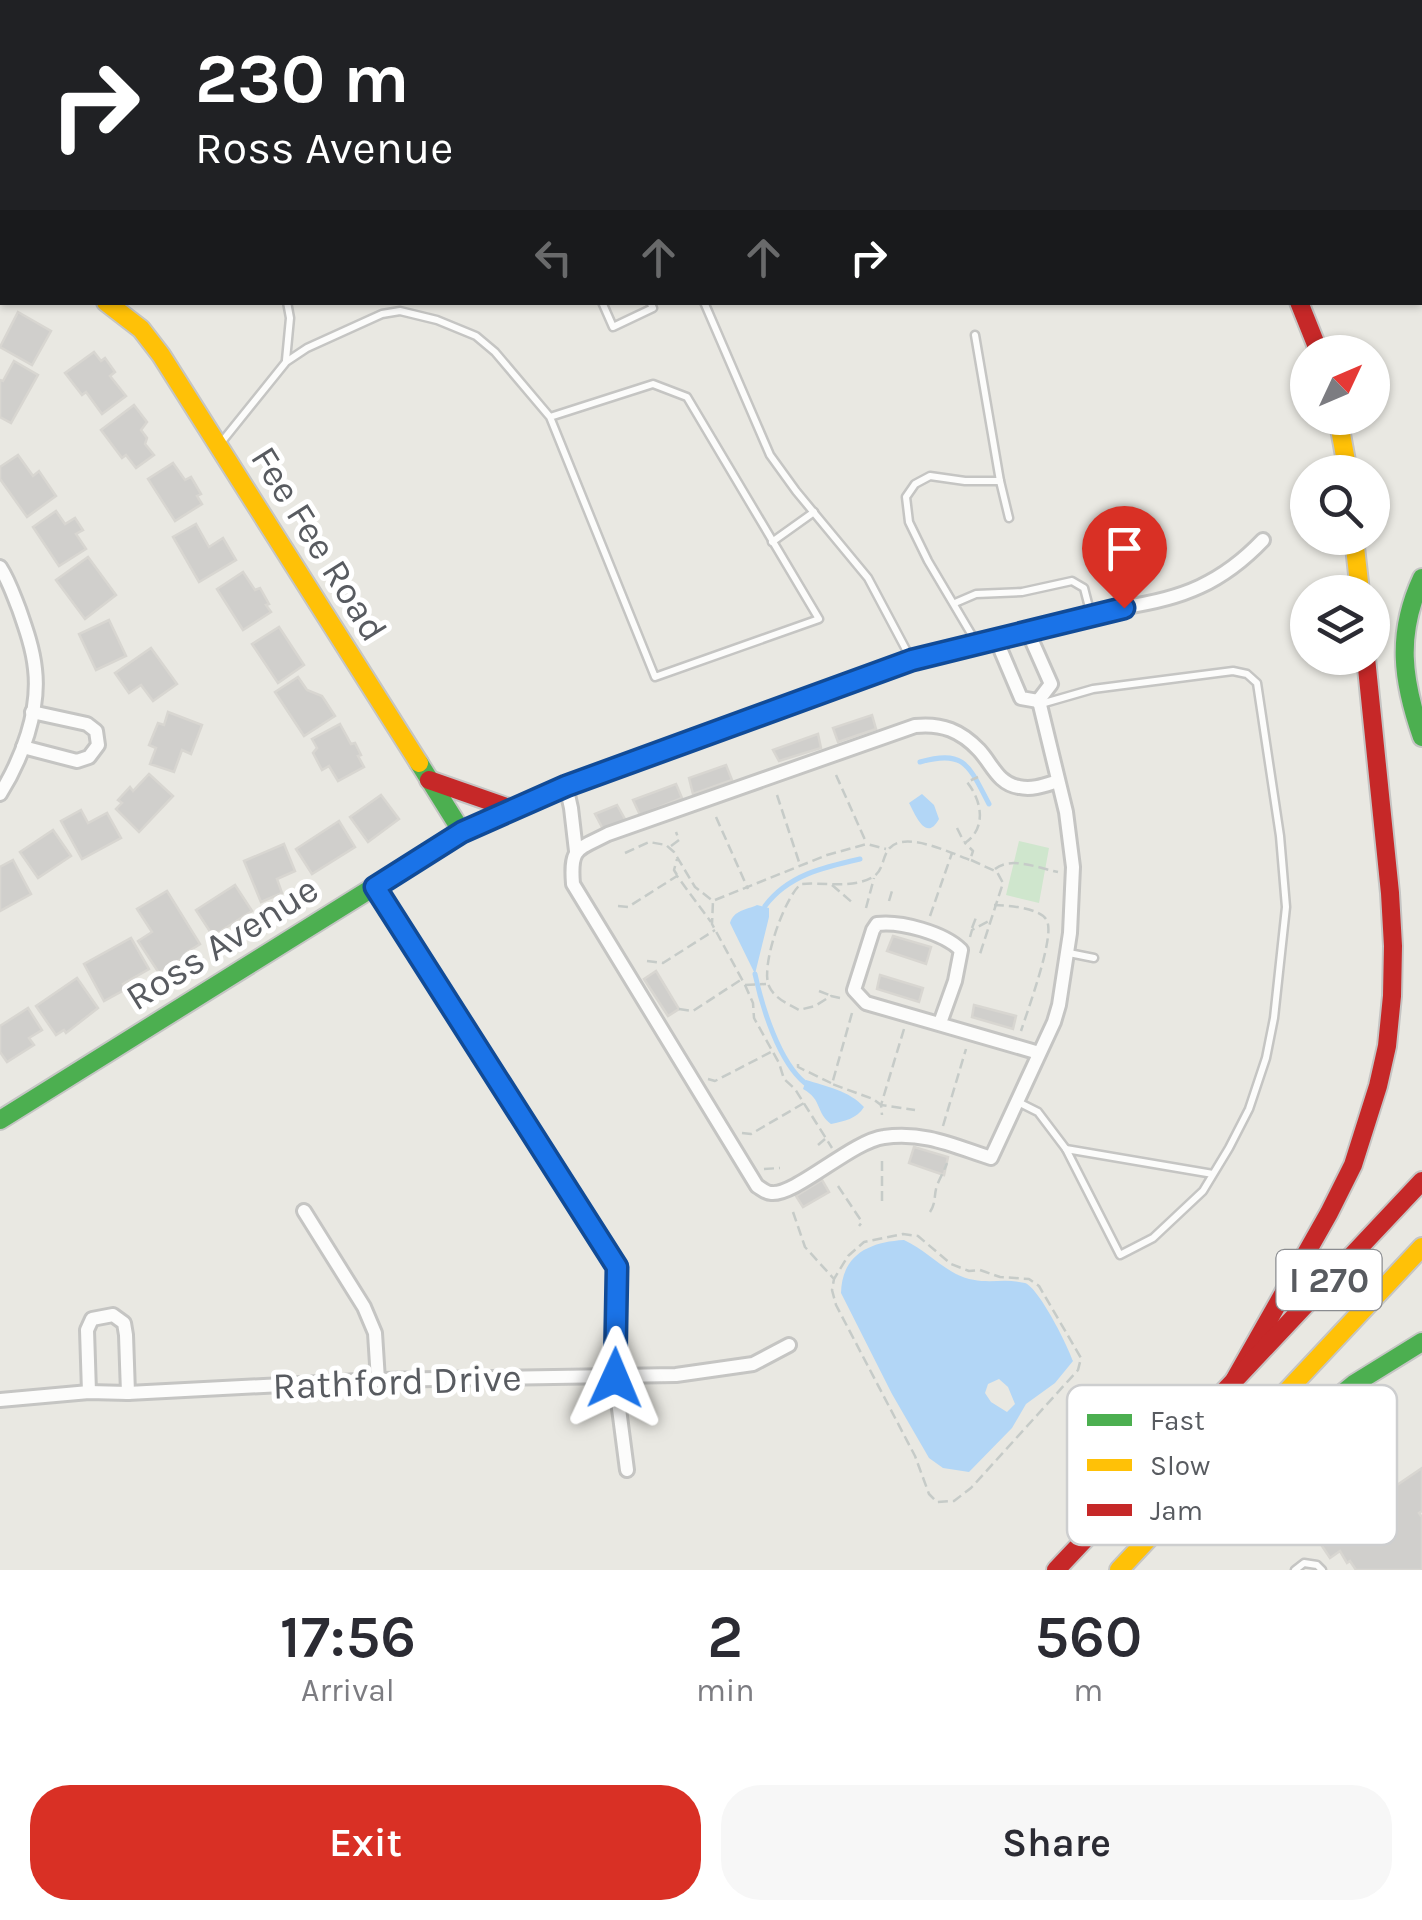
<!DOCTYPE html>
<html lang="en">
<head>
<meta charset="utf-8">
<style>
  :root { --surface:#fff; --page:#f7f7f7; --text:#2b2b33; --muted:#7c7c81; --accent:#d93025 }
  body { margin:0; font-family:Karla,sans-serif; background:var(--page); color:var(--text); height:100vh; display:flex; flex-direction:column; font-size:38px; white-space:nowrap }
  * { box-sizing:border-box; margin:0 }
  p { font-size:32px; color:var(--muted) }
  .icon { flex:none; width:55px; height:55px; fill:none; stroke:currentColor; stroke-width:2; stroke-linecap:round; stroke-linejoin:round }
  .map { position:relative; height:1570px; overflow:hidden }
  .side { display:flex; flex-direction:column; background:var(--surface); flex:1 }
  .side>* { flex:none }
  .top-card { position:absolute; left:0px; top:0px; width:1422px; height:305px; box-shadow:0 2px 8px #0004; background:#202124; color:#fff; overflow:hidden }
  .needle { width:65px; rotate:46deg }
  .tools { position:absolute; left:1290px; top:335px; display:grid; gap:20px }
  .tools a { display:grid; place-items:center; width:100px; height:100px; border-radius:50%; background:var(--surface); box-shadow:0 2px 8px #0004; font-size:50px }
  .pin { position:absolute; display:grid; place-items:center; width:85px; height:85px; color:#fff; margin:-102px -42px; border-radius:50% 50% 50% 0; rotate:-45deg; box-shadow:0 0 10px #0007 }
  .pin .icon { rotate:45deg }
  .me { position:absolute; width:110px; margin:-55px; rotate:1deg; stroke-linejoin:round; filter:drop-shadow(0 0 8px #0008) }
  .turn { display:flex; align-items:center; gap:35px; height:210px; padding:0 30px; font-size:45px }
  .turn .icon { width:130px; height:130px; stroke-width:2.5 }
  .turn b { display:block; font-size:70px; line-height:85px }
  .lanes { display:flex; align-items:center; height:95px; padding:0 30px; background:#0003; justify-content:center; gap:50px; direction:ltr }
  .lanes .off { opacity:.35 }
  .eta { display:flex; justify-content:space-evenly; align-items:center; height:170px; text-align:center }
  .eta b { font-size:60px; font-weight:600; line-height:70px }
  .action { display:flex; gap:20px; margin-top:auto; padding:20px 30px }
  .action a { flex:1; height:115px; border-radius:40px; background:var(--accent); color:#fff; font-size:40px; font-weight:600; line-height:115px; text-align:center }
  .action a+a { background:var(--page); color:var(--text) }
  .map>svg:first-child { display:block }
  .green { fill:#cfe6cd }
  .water { fill:#b2d6f6; fill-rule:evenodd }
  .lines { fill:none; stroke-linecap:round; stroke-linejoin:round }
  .stream { stroke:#b2d6f6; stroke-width:5 }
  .building { fill:#d0cfcc; stroke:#d8d6d1; stroke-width:2.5 }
  .lane-casing { stroke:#c5c5c3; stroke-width:11 }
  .street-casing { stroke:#c5c5c3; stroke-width:18 }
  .fast-casing { stroke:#c5c5c4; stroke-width:22 }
  .slow-casing { stroke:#c5c5c4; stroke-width:22 }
  .jam-casing { stroke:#c5c5c4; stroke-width:22 }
  .path { stroke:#c6cbc8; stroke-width:2.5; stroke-dasharray:10 5; stroke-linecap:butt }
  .lane { stroke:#fcfcfb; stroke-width:6 }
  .street { stroke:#fcfcfb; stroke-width:12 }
  .fast { stroke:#4caf50; stroke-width:18 }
  .slow { stroke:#ffc107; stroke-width:18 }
  .jam { stroke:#c62828; stroke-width:18 }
  .route-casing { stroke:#114b97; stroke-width:25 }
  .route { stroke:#1a73e8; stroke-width:18 }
  .labels { text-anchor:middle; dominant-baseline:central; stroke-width:10; stroke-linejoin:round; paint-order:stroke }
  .shield { fill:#fff; stroke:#8a8c90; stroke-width:2.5 }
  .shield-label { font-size:35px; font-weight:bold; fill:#585b60 }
  .street-label { font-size:38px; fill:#585b60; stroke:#fff }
  .key { fill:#fff; stroke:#cdcecf; stroke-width:2.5 }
  .key-label { font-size:28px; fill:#585b60 }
</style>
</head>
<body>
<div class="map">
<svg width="1422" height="1570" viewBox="0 0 1422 1570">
  <rect width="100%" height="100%" fill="#e9e8e2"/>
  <!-- green -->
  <polygon class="green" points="1019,841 1049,848 1039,903 1006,895"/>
  <!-- water -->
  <g class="water">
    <path d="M922,794L934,805L939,819C926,843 915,814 909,803Z"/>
    <path d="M757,905L769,908V917L755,974L730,923C734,910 746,910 757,905Z"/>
    <path d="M806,1080C825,1086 850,1091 864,1107C857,1119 844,1121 831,1124C815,1112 823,1100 803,1089Z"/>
    <path d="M904,1240C924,1249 937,1264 956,1274C982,1287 1001,1277 1025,1283C1039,1288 1068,1346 1073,1361L1055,1383L1026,1404L1012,1428L969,1472L943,1468L929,1458L892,1394L841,1293C842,1254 870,1242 904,1240ZM999,1379L1008,1387L1015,1404L1007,1412L991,1402L985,1393L988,1384Z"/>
  </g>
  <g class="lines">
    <!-- stream -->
    <g class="stream">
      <path d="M920,762C965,749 969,766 989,804"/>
      <path d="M765,906C788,875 824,867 860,859"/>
      <path d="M755,974C762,1007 779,1062 805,1083"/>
    </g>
  </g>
  <!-- building -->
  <g class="building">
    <polygon points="18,312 51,331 32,365 0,347"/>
    <polygon points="94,352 101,361 105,358 115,372 110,376 126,396 102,414 86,392 82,395 65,373"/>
    <polygon points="14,361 38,375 11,423 0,417 0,380 3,381"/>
    <polygon points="134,405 147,422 141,430 147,438 145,444 154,455 136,468 126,455 122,458 101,430"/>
    <polygon points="18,455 33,476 39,471 56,496 27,517 0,479 0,467"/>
    <polygon points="173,463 185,480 191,477 201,494 197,496 202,504 175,521 148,479"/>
    <polygon points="56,511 65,524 75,518 83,530 76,534 86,549 59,566 33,527"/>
    <polygon points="196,524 209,547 223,538 236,560 199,582 173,537"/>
    <polygon points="88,557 116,595 85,619 56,580"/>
    <polygon points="243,572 255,590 260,588 269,604 266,605 271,612 243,630 217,589"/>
    <polygon points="109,620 126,656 96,670 79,634"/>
    <polygon points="279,627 304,665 278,683 252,644"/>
    <polygon points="151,648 177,684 153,701 141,685 129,693 115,673"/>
    <polygon points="298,677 307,690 322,696 335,716 304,736 275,692"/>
    <polygon points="168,712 202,725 191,754 182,750 174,772 150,764 156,748 149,745 158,723 164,725"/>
    <polygon points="872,715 876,729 838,742 833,728"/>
    <polygon points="340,724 351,744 355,743 361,755 358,756 364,767 338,781 329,766 322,770 313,753 317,748 312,739"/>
    <polygon points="818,734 821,748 779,761 773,750"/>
    <polygon points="726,765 732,780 693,794 689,778"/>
    <polygon points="149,774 173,796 139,832 116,809 122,803 118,800 130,787 133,791"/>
    <polygon points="676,784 682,798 640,815 633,800"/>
    <polygon points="381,795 399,819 368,842 350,817"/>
    <polygon points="617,805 626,821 604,831 595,814"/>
    <polygon points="81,810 88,823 107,813 121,838 82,859 61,821"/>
    <polygon points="339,821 355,847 312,874 296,849"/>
    <polygon points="53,830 71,856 38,878 20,852"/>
    <polygon points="284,844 295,871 277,879 282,893 261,902 244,861"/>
    <polygon points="13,860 31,894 0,911 0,867"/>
    <polygon points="235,885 252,911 213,936 196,910"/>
    <polygon points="167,891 200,944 186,953 186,956 159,973 138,941 152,932 137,909"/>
    <polygon points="893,936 931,947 926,964 887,951"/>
    <polygon points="131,938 149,969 123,984 126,989 104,1001 84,964"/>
    <polygon points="656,971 679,1009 668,1016 644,979"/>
    <polygon points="880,975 923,988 919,1002 877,989"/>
    <polygon points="77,978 98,1008 66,1033 64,1030 56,1035 36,1006"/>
    <polygon points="974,1005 1016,1016 1013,1029 972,1017"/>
    <polygon points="28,1008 42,1030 29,1038 34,1045 7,1062 0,1052 0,1026"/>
    <polygon points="914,1147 948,1157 944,1175 909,1163"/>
    <polygon points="822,1180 829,1192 803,1207 796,1196"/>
    <polygon points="1422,1468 1422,1511 1419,1513 1422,1517 1422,1570 1356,1570 1350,1561 1347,1563 1340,1551 1330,1558 1318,1540 1333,1530 1330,1525 1345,1515 1342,1509 1357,1499 1359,1502 1370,1496 1371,1497 1394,1481 1397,1485"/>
  </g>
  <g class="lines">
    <defs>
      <g id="lane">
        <polyline points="496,0 497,2"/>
        <polyline points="0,228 2,226"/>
        <polyline points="602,302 613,327 653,308 650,302"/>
        <polyline points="704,302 770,455 796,491 868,578 911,659"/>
        <polyline points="975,335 1000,481 1009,518"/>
        <polyline points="286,360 290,318 287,302"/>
        <polyline points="220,444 286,362 307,348 382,314 400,311 437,320 476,336 495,352 550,417 655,677 819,619 687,397 653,384 550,417"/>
        <polyline points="772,542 814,512"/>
        <polyline points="955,603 976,594 1022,592 1072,581 1084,588 1091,615"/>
        <polyline points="976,642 928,561 909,522 906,497 915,484 930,476 965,481 1000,481"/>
        <polyline points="1041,704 1093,689 1233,671 1247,674 1257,683 1280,836 1286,907 1274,1018 1266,1058 1249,1109 1229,1148 1203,1191 1153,1238 1120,1255 1066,1149 1213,1174"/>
        <polyline points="1069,953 1094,958"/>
        <polyline points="1018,1102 1038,1112 1066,1149"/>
        <polyline points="1295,1570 1304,1563 1317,1565 1322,1570"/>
      </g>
      <g id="street">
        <polyline points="0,260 2,256"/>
        <path d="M0,567C9,581 13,594 19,609C26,629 33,649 35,669C40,711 22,759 0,794"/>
        <polyline points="1028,632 1051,684 1038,701"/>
        <polyline points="996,639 1021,698 1038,701"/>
        <path d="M1038,701L1040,705L1066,812L1073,867L1070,933L1059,1005L1054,1022L991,1158C954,1146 923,1131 884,1137C852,1141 795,1196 771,1193C766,1193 762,1189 757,1186L573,884C570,847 577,850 608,834L915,726C942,723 961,731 979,750C992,764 998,784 1019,787C1033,790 1045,785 1058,781"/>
        <polyline points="23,747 77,761 89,757 98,745 96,731 87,724 32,712"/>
        <polyline points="566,786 571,808 576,851"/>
        <path d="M462,832L566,786L911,660L1124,607C1182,599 1222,583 1263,540"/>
        <polyline points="375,887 617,1267 615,1378 627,1470"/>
        <path d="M940,1023L955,981L961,950C944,933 901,921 877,924L873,930L854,990L866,1003L1039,1053"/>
        <polyline points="304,1211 364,1307 375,1333 378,1380"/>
        <polyline points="89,1392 87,1330 92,1319 113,1315 124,1323 126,1335 128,1393"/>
        <polyline points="0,1400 89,1392 128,1393 378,1380 676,1375 753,1364 789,1345"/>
      </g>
      <g id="fast">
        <polyline points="1014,0 1018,2"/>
        <polyline points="1097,0 1101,2"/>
        <polyline points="1191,0 1197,2"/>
        <polyline points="0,243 2,244"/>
        <path d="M1422,578C1396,634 1402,680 1422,737"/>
        <polyline points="0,1120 462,832 419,763"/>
        <polyline points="1208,1490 1290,1436 1354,1384 1422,1342"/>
      </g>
      <g id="slow">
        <polyline points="1420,63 1422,63"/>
        <polyline points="1420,262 1422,264"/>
        <polyline points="106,302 141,329 161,355 419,763"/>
        <polyline points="1338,418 1348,472"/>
        <polyline points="1354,538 1360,592"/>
        <polyline points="1119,1570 1422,1247"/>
      </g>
      <g id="jam">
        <polyline points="1420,209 1422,210"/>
        <polyline points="1299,302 1319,352"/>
        <polyline points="429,780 512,809"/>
        <polyline points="1235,1379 1329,1213 1353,1165 1378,1086 1387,1046 1392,996 1393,946 1390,893 1366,658"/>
        <polyline points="1056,1570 1422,1181"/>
      </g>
    </defs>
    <!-- lane casing -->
    <use href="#lane" class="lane-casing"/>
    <!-- street casing -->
    <use href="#street" class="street-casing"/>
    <!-- fast casing -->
    <use href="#fast" class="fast-casing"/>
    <!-- slow casing -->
    <use href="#slow" class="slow-casing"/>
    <!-- jam casing -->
    <use href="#jam" class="jam-casing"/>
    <!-- path -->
    <g class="path">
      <polyline points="836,775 866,842"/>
      <polyline points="777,795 800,865"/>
      <polyline points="716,817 748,889"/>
      <polyline points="957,828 964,842"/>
      <polyline points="671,846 679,840 676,832"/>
      <polyline points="625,853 649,842 666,845 674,852 695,887 713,901 712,924 745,985 753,1003 754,1018 779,1063 784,1079 795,1089 832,1148"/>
      <polyline points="971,860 997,872 1003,883 980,954"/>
      <path d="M995,869C1011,856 1038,868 1058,872"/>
      <polyline points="677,875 674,870 677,859"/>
      <polyline points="832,885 854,904"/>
      <polyline points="715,900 827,855 867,844 886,849"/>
      <polyline points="889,901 892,891"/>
      <path d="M994,905C1006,905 1042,908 1047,921C1055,937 1027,1012 1021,1031"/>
      <polyline points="618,906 628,907 677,876 711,922"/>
      <polyline points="866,908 874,878"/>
      <polyline points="930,916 952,853"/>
      <polyline points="972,928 977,915"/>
      <polyline points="970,937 972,930 989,921"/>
      <polyline points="647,961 663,963 715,930"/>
      <polyline points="745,985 766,984"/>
      <polyline points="819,991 829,995"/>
      <path d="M840,998L831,996L815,1006L799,1010C788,1004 774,998 769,986C760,966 785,896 801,884C824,882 852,889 873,877C883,871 882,859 888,850C902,829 951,853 970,860L973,851L965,843C987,828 982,801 967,782L978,777"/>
      <polyline points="679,1009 693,1011 742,979"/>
      <polyline points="852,1013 832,1084 873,1099 881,1105 882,1115"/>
      <polyline points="904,1029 881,1105 915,1110"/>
      <polyline points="798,1064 798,1067 831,1083"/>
      <polyline points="708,1079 715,1081 771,1052"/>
      <polyline points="943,1126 966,1049"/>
      <polyline points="742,1133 751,1134 804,1103"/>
      <polyline points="818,1145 825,1139"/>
      <polyline points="882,1161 882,1202"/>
      <polyline points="764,1169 780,1168"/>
      <polyline points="838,1186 862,1222 859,1226"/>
      <polyline points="793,1212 805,1247 834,1279 832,1290 836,1305 915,1456 929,1494 937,1502 954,1501 971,1488 1078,1370 1081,1358 1039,1286 1029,1279 1000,1277 980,1270 969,1271 951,1264 918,1236 903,1234 864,1242 848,1256 834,1279"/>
      <path d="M930,1212C937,1202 933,1194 938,1183C941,1176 944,1171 947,1163"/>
    </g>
    <!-- lane -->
    <use href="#lane" class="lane"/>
    <!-- street -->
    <use href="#street" class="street"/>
    <!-- fast -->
    <use href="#fast" class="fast"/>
    <!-- slow -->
    <use href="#slow" class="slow"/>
    <!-- jam -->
    <use href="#jam" class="jam"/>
  </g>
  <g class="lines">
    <defs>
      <polyline id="route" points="615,1378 617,1267 375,887 462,832 566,786 912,660 1124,608"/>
    </defs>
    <!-- route casing -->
    <use href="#route" class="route-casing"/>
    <!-- route -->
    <use href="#route" class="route"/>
  </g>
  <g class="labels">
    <!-- shield labels -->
    <rect class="shield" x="1276.5" y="1250" width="105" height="60" rx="8"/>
    <g class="shield-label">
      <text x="1329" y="1280">I 270</text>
    </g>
    <!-- street labels -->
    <g class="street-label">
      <text transform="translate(319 544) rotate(58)">Fee Fee Road</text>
      <text transform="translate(222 943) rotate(-32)">Ross Avenue</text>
      <text transform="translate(397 1382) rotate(-2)">Rathford Drive</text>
    </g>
  </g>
  <!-- legend -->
  <rect x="1067" y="1385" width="330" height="160" rx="15" class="key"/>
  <rect x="1087" y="1414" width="45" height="12" fill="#4caf50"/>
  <rect x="1087" y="1459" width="45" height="12" fill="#ffc107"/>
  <rect x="1087" y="1504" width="45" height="12" fill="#c62828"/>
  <g class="key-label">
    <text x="1150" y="1430">Fast</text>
    <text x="1150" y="1475">Slow</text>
    <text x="1150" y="1520">Jam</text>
  </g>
</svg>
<div class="tools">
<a><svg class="needle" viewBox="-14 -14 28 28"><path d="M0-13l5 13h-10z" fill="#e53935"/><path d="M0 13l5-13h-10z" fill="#7c7c81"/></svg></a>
<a><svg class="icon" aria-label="search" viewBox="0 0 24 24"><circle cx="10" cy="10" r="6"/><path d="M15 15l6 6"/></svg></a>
<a><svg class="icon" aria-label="layers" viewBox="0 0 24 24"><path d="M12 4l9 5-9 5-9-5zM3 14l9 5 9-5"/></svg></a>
</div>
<div class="pin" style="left:1124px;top:608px;background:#d93025"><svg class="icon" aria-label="arrive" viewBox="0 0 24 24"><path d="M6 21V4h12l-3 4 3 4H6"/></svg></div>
<svg class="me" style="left:615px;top:1378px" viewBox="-20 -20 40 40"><path d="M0-17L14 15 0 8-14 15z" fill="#1a73e8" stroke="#fff" stroke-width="4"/></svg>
<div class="top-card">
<div class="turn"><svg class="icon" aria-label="right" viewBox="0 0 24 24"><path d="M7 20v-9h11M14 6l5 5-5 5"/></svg><div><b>230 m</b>Ross Avenue</div></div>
<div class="lanes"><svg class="icon off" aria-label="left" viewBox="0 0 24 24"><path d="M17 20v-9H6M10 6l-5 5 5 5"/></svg><svg class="icon off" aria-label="ahead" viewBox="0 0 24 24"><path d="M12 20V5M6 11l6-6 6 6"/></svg><svg class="icon off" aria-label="ahead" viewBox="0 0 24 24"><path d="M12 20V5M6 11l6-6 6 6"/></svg><svg class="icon" aria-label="right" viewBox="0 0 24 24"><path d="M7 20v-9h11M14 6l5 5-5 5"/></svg></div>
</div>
</div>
<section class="side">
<div class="eta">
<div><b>17:56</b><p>Arrival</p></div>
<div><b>2</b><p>min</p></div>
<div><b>560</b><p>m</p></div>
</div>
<div class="action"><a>Exit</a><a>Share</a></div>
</section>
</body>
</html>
